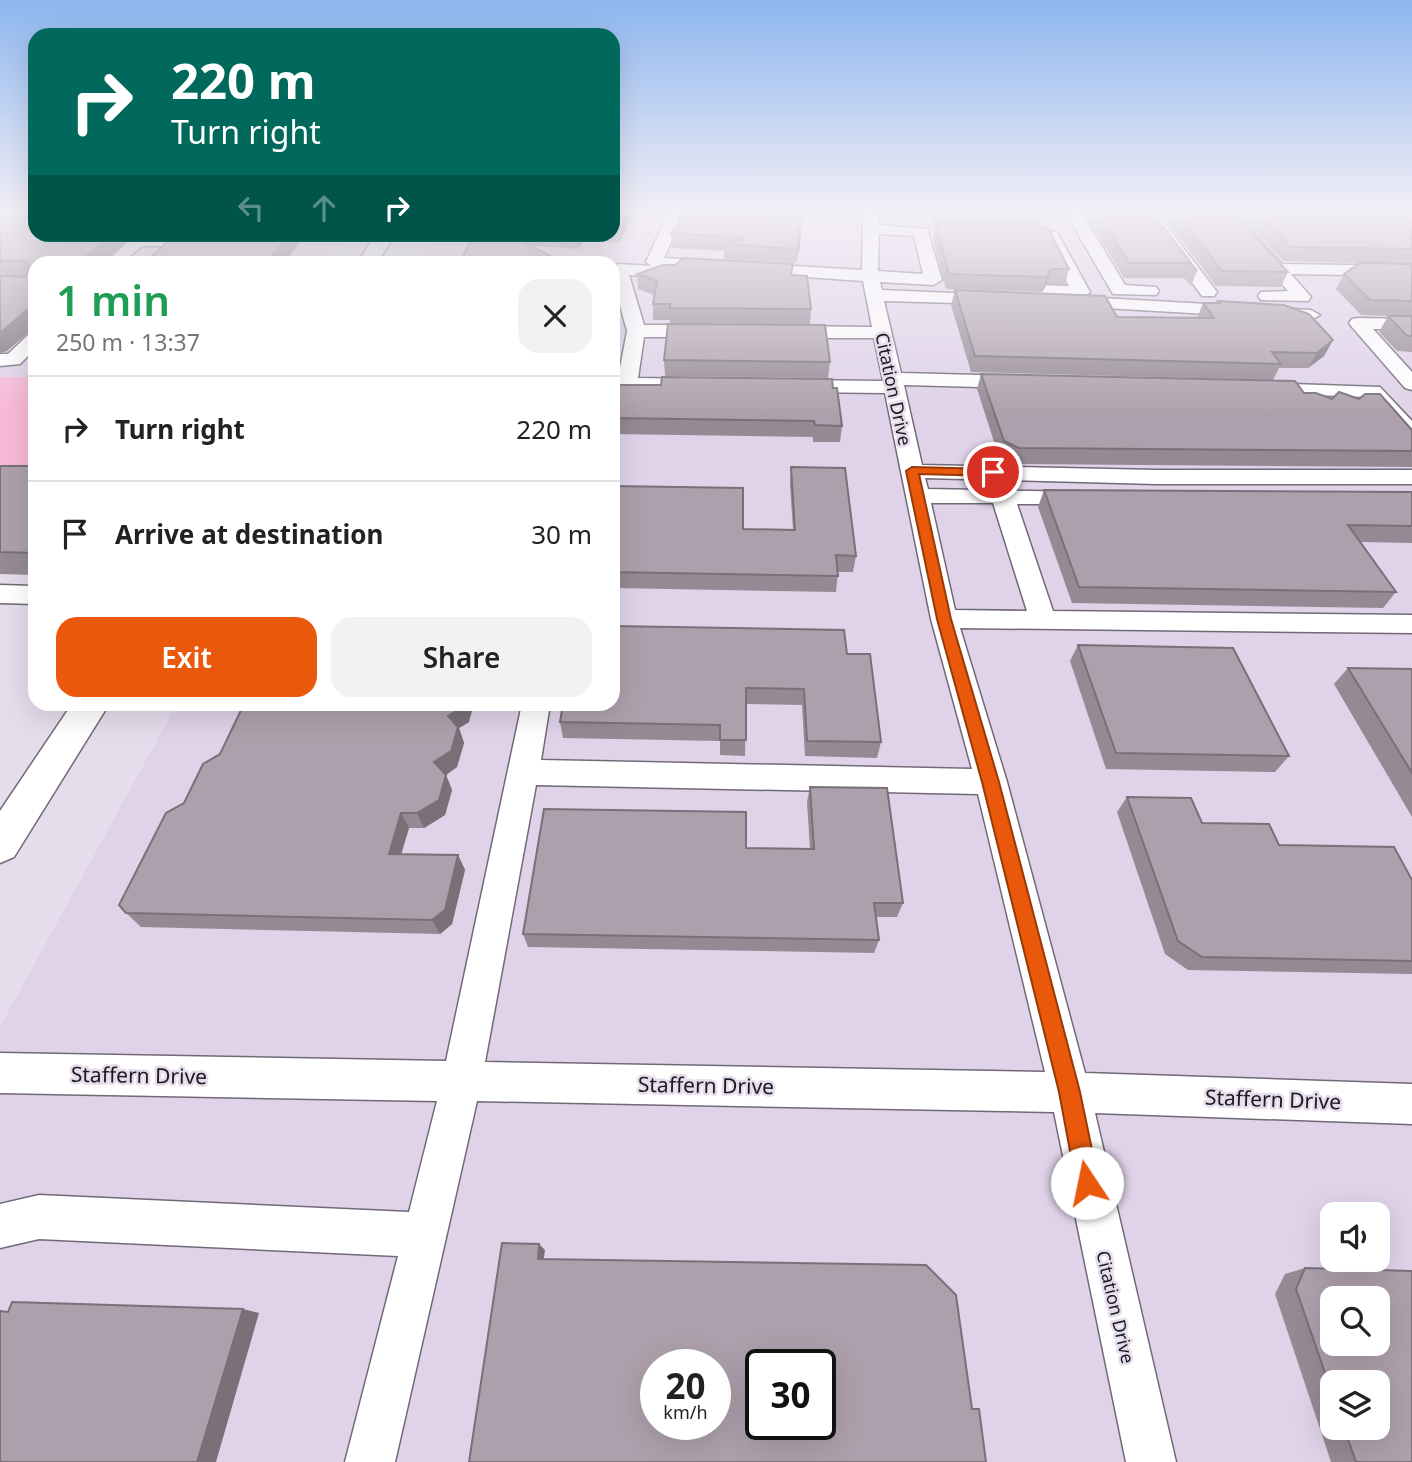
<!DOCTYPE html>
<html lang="en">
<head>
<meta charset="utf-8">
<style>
  :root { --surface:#fff; --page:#f2f2f2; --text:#222; --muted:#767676; --line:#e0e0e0; --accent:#ea580c }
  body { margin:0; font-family:"Noto Sans",sans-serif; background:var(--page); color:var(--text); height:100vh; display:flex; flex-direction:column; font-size:26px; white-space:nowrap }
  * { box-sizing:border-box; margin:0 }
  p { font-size:23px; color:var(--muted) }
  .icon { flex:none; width:38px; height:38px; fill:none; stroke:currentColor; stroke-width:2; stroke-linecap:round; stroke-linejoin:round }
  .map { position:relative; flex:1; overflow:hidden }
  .details { position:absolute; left:28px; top:256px; width:592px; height:455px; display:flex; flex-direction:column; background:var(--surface); border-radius:21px; box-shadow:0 7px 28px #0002 }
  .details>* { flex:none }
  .guide { position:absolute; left:28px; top:28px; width:592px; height:214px; border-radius:21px; box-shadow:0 7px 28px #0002; background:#00695c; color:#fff; overflow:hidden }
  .buttons { position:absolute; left:1320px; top:1202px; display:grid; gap:14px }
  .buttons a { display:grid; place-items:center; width:70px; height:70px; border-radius:14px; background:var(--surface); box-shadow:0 7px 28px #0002; font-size:35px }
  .speed { position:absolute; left:640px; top:1349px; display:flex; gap:14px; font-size:35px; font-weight:700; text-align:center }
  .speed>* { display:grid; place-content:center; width:91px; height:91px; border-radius:50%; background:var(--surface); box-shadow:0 7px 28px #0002; line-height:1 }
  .speed small { font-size:18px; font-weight:400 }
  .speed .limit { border:4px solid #111; border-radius:10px; background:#fff; color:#111 }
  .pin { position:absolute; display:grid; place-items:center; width:60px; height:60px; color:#fff; margin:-30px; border:4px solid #fff; border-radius:50%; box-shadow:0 2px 7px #0007 }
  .me { position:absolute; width:77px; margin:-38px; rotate:349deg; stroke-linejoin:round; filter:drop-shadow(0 0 5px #0008) }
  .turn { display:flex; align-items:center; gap:24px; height:147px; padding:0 28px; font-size:32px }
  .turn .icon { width:91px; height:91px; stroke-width:2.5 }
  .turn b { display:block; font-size:49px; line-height:60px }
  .lanes { display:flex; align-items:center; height:66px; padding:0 28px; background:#0003; justify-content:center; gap:35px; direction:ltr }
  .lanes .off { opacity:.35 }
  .round { display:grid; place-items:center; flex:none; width:74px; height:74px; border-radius:21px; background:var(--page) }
  .head { display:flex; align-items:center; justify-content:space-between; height:119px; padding:0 28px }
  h1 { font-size:42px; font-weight:600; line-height:52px; color:#1e9e55 }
  .button { display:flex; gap:14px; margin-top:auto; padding:14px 28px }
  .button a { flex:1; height:80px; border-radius:21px; background:var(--accent); color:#fff; font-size:28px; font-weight:600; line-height:80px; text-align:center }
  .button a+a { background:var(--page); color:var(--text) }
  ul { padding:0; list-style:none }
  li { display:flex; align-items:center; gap:21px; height:105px; padding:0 28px; border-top:2px solid var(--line) }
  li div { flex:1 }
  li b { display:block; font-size:26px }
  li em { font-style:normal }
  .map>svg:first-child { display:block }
  .built { fill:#dfd2e9; fill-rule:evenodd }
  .green { fill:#f8b7d6 }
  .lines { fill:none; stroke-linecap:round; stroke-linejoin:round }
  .minor-casing { stroke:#716977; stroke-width:3 }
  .major-casing { stroke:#716977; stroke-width:3 }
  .minor { fill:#fff; fill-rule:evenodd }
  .major { fill:#fff; fill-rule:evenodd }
  .wall { fill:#958a94; fill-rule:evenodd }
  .shaded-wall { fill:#797078 }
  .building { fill:#ada0ac; stroke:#797078; stroke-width:2; fill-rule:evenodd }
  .route { fill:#ea580c; stroke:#983908; stroke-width:2 }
  .labels { text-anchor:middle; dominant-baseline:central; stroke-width:5; stroke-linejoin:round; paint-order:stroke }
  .street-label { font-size:18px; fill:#1d1a20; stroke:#e5dcec }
  .near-street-label { font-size:21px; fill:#1d1a20; stroke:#e5dcec }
</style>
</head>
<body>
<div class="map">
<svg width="1412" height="1462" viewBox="0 0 1412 1462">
  <rect width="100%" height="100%" fill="#e5dcec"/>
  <!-- built -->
  <g class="built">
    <polygon points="0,212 35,234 346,235 326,262 35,262 35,369 26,377 0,377"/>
    <path d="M613,212H1412V1462H0V1027L177,704H612V262H419L434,235L612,234ZM1332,1214H1377V1260H1332ZM1332,1298H1377V1344H1332ZM656,1365H716V1424H656ZM761,1365H821V1424H761ZM1332,1382H1377V1428H1332Z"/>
  </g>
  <!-- green -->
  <polygon class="green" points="35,369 35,480 0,480 0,377 26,377"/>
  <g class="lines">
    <defs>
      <g id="minor">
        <path d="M669,212H685L664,258L862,270L863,212H879V225L927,229L942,280L933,285L880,282L882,290L999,295L1002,299L993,304L884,301L901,373L1018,376L1025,378L1028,382L1025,386L1018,388L904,385L922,465L1156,470H1412V484H1156L925,478L928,489L1090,492L1094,497L1090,502L1082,504H1017L1053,611L1412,615V633L960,628L1007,782L1085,1073L1412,1084V1124L1095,1113L1176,1462H1126L1054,1112L477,1101L395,1462H345L398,1256L39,1239L0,1248V1204L39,1195L409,1212L437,1101L0,1093V1053L446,1061L522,704H550L541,760L972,769L931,619L885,393L793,392L786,390L783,386L786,382L793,380L883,381L874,338H785L776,332L785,326L872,327L863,281L676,268L682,273L674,278L629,275L644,325H707L716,331L707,337H644L638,378L701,379L708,381L711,385L708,389L620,388L617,384L627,331L612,276V266L619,264L651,266L646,262ZM879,234L914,236L923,274L878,271ZM931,503H993L1027,611L955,610ZM536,785L978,794L1045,1072L485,1062Z"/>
        <polygon points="1065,212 1081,212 1125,285 1156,287 1159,291 1156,295 1113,294"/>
        <polygon points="1140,212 1156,212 1214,288 1217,292 1214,296 1202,296"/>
        <polygon points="1218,212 1234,212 1282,264 1412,266 1412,276 1291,274 1311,297 1308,301 1261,300 1258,296 1261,292 1288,291"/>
        <polygon points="1012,229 1057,232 1090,292 1084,297 1311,310 1320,315 1311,320 1070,306 1061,301 1066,297 998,293 995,289 1004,284 1069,286 1045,240 1006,237 1004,234 1006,231"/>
        <polygon points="138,236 171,236 179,241 171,246 142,246 123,262 106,262 132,238"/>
        <polygon points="1358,318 1412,319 1412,329 1373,329 1412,372 1412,390 1405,388 1352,327 1349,323 1352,319"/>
        <polygon points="35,333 35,349 20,364 0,366 0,354 8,354 28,335"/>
        <polygon points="1260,383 1380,387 1412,421 1412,440 1404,439 1367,397 1253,393 1250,389 1253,385"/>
        <polygon points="0,585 35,586 35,604 0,603"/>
      </g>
      <g id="major">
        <polygon points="376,234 395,234 378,262 358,262"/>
        <polygon points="72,704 109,704 14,857 0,863 0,811"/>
      </g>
    </defs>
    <!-- minor casing -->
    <use href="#minor" class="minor-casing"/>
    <!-- major casing -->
    <use href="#major" class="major-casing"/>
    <!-- minor -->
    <use href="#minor" class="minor"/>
    <!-- major -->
    <use href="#major" class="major"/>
  </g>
  <!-- wall -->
  <g class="wall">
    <polygon points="0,212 134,234 104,262 35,262 7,351 0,353"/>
    <polygon points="612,212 635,212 619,243 583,240 578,249 465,241 464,234 612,234"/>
    <polygon points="649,212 667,212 665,214"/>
    <polygon points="929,212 1041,212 1042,214 1038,228 1069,269 1065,284 1047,284 1042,292 946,289 933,240 936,225 984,226 933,224"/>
    <polygon points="1084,212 1152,212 1197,271 1191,286 1184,278 1124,278"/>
    <polygon points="1164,212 1233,212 1288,272 1281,287 1216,286 1163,216"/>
    <polygon points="1244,212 1412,219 1412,352 1397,351 1379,332 1388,316 1361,315 1336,289 1344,274 1360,263 1283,261 1242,217"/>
    <polygon points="801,216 800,247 796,263 724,259 724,251 672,248 671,233 678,225 678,219"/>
    <polygon points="637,274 793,275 811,309 810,324 670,323 670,320 653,320 653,304 654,295 638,289"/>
    <polygon points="955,290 1117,317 1197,318 1203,303 1217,303 1218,301 1333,340 1324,356 1308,368 1279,368 1273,380 971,372 951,305"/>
    <polygon points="664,360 830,362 828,378 665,376"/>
    <polygon points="981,374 1304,393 1412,430 1412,467 1014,464 999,457 977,389"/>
    <polygon points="833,388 842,426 840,442 813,442 813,437 613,434 612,413"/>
    <polygon points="0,466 35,466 35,575 0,574"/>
    <polygon points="791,467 856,556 853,572 838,572 836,592 612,588 612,486 743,529 793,530 790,484"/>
    <polygon points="1044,490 1412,492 1412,543 1360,542 1396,592 1383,608 1072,603 1038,507"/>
    <polygon points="1078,645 1289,756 1275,772 1106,769 1070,661"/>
    <polygon points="847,654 881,742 877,758 805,756 802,705 746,704 745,756 720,755 720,741 563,738 560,722"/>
    <polygon points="1348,668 1412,669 1412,817 1334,684"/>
    <polygon points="469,722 459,728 464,743 457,767 446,775 452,790 445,815 424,828 409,828 401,854 458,855 465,870 452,924 440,934 141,927 126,913 184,803 220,754"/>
    <polygon points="810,787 903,903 897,917 876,917 879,940 874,953 528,947 523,934 746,848 810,849 807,802"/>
    <polygon points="1127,797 1202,823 1279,845 1412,880 1412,974 1188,970 1165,954 1117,812"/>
    <path d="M1305,1268L1412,1462H1331L1275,1294L1285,1274ZM1332,1382L1377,1428H1332Z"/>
  </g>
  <!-- shaded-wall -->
  <g class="shaded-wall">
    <polygon points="627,212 635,212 619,243 618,228"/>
    <polygon points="801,232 800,247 796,263 797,249"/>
    <polygon points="111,234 134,234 104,262 80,262"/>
    <polygon points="290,234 306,234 285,262 267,262"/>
    <polygon points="576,234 582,234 583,240 578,249"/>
    <polygon points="1051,269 1047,284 1042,292 1046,277"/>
    <polygon points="35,303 35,327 7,351 0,353 0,333"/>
    <polygon points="1333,340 1324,356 1308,368 1317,353"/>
    <polygon points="464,704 474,704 469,722 459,728 464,743 457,767 446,775 452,790 445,815 424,828 417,813 434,762 448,716"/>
    <polygon points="401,813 409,828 397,868 389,854"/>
    <polygon points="458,855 465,870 452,924 440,934 432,920"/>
    <polygon points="539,1244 545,1250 543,1264 538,1259"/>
    <polygon points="243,1309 259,1313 216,1462 197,1462"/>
  </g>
  <!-- building -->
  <g class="building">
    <polygon points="0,212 35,212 35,234 111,234 80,262 35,262 35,303 0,333 0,276 26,277 29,264 26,261 0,261"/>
    <polygon points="612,212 627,212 618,228 612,228"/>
    <polygon points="682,212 800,212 799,216 802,216 798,232 801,232 797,249 724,244 743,238 671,233 682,219 678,219"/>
    <polygon points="980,212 1041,212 1042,214"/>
    <polygon points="1097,212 1152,212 1197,271 1190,263 1129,263"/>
    <polygon points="1176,212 1233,212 1288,272 1222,271"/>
    <polygon points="1257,212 1398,212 1412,219 1412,249 1290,247"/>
    <polygon points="936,225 1048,228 1069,269 1051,269 1046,277 949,274"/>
    <polygon points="175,234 290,234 267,262 146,262"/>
    <polygon points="474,234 507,234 562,262 460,262"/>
    <polygon points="684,258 793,264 791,275 807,276 811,309 670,308 670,304 653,304 657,281 637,274 663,265 675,265"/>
    <polygon points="1360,263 1412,264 1412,301 1370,300 1344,274"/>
    <polygon points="955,290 1105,296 1117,317 1214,318 1203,303 1220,303 1218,301 1284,305 1309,314 1333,340 1317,353 1272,352 1281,364 975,356"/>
    <polygon points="1388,316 1412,316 1412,336 1407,336"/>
    <polygon points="668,324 825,325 830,362 664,360"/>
    <polygon points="981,374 1295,381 1304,393 1316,393 1332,399 1339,392 1359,399 1365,394 1380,394 1412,430 1412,451 1019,448 1004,441"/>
    <polygon points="662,377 832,379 833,388 837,388 842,426 815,425 814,421 612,418 617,385 661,385"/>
    <polygon points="0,466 35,466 35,553 0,552"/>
    <polygon points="791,467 845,468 856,556 836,555 838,576 612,572 612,486 743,488 743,529 795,530"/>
    <polygon points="1044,490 1412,492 1412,526 1348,525 1396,592 1079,587"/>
    <polygon points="612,626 844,630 847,654 870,654 881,742 807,741 804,689 746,688 746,740 720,740 720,725 560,722 563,704 612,704"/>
    <polygon points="1078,645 1233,648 1289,756 1116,753"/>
    <polygon points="1348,668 1412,669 1412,773"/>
    <polygon points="244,704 464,704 464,706 448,716 458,727 451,751 434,762 446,775 439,800 417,813 401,813 389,854 458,855 445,910 432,920 126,913 119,905 166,813 184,803 203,764 220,754"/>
    <polygon points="810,787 887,788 903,903 874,903 879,940 523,934 544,809 746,812 746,848 814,849"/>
    <polygon points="1127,797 1191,798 1202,823 1269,824 1279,845 1394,847 1412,880 1412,961 1202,957 1178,941"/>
    <path d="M502,1243L539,1244L538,1259L926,1265L956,1295L972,1409H979L986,1462H469ZM656,1365H716V1424H656ZM761,1365H821V1424H761Z"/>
    <path d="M1305,1268L1412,1271V1462H1356L1344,1428H1377V1382H1332V1393L1296,1289ZM1332,1298H1377V1344H1332Z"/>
    <polygon points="12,1302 243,1309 197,1462 0,1462 0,1311 8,1312"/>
  </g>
  <!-- sky -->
  <linearGradient id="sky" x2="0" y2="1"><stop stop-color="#8db6ef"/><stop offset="0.51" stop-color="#f3eff6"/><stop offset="1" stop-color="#f3eff6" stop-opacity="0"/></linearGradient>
  <rect width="1412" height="417" fill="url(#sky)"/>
  <!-- route -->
  <polygon class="route" points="912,467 993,469 999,472 993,476 919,474 951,619 999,782 1080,1092 1099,1183 1095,1191 1087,1194 1079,1191 1076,1183 1059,1092 982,782 937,619 906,471"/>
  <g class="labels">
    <!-- street labels -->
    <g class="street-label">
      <text transform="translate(894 389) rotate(78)">Citation Drive</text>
      <text transform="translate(1116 1307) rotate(77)">Citation Drive</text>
    </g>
    <!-- near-street labels -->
    <g class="near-street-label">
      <text transform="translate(139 1075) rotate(1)">Staffern Drive</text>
      <text transform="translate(706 1085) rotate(1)">Staffern Drive</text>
      <text transform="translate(1273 1099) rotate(2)">Staffern Drive</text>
    </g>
  </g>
</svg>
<div class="buttons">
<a><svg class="icon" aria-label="sound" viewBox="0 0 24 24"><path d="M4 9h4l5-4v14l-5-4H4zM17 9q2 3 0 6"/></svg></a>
<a><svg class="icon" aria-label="search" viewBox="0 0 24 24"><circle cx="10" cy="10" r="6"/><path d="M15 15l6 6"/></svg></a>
<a><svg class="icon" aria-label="layers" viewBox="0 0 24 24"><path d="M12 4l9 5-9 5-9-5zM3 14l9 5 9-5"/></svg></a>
</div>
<div class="speed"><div>20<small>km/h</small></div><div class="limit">30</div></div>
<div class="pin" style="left:993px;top:472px;background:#d93025"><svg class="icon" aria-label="arrive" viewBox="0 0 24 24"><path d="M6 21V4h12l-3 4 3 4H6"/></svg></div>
<svg class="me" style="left:1087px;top:1183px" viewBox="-20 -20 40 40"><circle r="19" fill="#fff"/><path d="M0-13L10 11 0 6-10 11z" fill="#ea580c"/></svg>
<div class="guide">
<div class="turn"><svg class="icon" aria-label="right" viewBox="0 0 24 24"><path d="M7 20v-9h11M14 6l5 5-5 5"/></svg><div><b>220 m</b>Turn right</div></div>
<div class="lanes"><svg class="icon off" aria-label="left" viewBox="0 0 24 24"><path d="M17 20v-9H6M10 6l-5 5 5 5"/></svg><svg class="icon off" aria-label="ahead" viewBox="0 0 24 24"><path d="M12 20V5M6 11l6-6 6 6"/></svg><svg class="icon" aria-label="right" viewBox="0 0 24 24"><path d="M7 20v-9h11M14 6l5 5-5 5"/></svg></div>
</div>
<section class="details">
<div class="head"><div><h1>1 min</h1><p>250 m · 13:37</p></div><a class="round"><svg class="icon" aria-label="close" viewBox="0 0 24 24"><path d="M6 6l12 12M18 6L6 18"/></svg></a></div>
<ul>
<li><svg class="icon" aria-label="right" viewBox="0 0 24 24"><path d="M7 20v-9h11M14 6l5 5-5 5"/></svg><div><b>Turn right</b></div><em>220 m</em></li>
<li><svg class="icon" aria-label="arrive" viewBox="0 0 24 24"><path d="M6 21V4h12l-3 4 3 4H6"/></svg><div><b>Arrive at destination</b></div><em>30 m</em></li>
</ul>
<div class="button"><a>Exit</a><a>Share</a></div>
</section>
</div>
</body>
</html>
